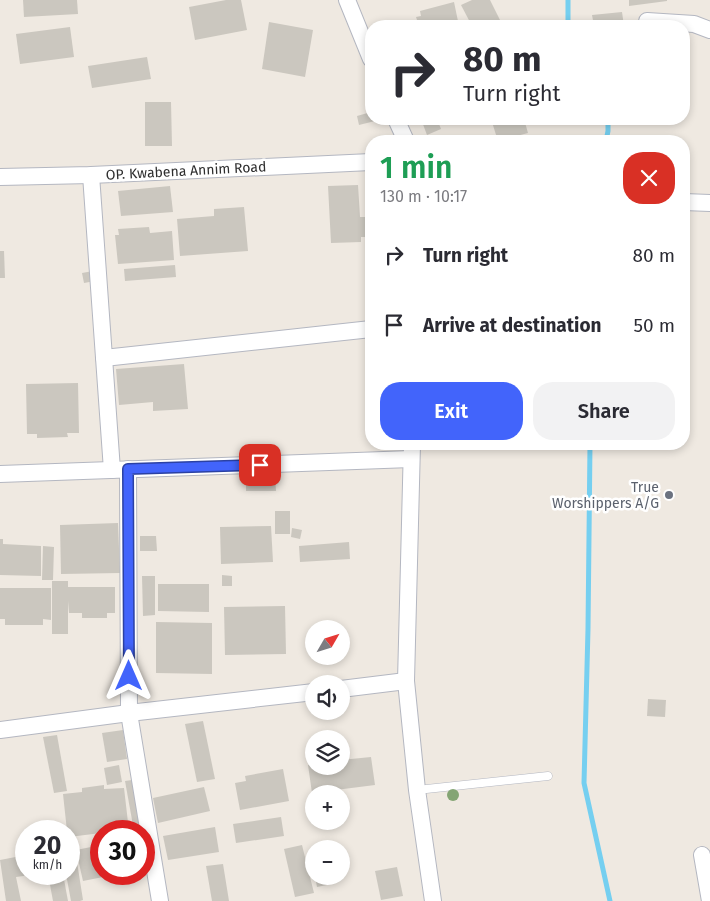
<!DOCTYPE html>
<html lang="en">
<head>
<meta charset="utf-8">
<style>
  :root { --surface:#fff; --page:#f2f2f3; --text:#2b2b33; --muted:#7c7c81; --accent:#4264fb }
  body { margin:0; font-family:"Fira Sans",sans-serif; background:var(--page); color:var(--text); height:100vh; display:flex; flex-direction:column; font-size:19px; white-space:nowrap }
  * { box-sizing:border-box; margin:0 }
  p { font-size:16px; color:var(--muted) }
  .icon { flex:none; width:28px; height:28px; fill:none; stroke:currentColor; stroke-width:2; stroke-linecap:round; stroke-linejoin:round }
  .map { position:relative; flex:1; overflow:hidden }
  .sheet { position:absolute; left:365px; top:135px; width:325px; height:315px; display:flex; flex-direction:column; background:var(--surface); border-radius:20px; box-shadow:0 2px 8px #0003 }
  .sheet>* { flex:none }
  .top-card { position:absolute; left:365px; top:20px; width:325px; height:105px; border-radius:20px; box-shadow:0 2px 8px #0003; background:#fff; color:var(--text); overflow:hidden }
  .needle { width:32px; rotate:51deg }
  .tools { position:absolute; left:305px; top:620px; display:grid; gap:10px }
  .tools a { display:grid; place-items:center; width:45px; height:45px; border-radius:50%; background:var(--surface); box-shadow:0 2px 8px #0003; font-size:25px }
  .speed { position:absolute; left:15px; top:820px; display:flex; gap:10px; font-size:25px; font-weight:700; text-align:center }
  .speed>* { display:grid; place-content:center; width:65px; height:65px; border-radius:50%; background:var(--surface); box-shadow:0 2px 8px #0003; line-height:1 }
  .speed small { font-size:12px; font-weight:400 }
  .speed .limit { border:8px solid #d22; background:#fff; color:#111 }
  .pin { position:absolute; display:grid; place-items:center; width:42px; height:42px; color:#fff; margin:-21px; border-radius:10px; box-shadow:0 2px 8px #0006 }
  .me { position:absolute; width:55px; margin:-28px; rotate:0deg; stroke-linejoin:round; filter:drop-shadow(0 0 4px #0008) }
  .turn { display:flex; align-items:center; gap:18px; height:105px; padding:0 15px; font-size:22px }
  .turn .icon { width:65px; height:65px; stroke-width:2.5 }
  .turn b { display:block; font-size:35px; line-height:42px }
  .round { display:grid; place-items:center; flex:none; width:52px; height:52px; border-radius:20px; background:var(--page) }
  .headline { display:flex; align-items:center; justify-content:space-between; height:85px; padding:0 15px }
  h1 { font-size:30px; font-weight:600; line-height:38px; color:#1e9e55 }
  .primary-button { display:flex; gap:10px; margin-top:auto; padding:10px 15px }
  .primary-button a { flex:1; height:58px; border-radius:20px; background:var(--accent); color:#fff; font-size:20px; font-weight:600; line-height:58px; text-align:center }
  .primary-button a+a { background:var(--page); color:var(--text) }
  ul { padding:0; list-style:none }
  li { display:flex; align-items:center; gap:15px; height:70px; padding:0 15px }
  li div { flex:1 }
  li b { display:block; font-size:19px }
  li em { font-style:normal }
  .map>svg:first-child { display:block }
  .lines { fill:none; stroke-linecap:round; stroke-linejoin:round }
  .stream { stroke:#75cff0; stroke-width:5 }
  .building { fill:#cbc7bf }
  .service-casing { stroke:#b4b7c1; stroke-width:9 }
  .minor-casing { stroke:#b4b7c1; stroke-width:18 }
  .service { stroke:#fff; stroke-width:8 }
  .minor { stroke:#fff; stroke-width:16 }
  .tree { fill:#84a574 }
  .route-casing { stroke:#2b41a3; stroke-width:12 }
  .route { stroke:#4264fb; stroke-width:9 }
  .worship-dot { fill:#6b7280; stroke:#fff; stroke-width:2 }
  .labels { text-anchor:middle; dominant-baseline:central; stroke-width:5; stroke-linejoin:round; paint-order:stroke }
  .street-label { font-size:14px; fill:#2e2e2e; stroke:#fff }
  .worship-label { font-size:14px; fill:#5b616d; stroke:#fff; text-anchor:end }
</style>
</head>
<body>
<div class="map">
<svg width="710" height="901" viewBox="0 0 710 901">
  <rect width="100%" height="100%" fill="#efe9e1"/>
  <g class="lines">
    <!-- stream -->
    <g class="stream">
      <polyline points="568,0 568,23 571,26"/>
      <polyline points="606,141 608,131 608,119"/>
      <polyline points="590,444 588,629 584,783 610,901"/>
    </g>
  </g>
  <!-- building -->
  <g class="building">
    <polygon points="23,0 77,0 78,14 24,17"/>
    <polygon points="226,0 241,0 247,30 195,40 189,7"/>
    <polygon points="472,0 490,0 503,26 472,26 461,5"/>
    <polygon points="629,0 667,0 667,1 629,6"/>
    <polygon points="454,2 459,26 419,26 416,17 421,16 420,11"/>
    <polygon points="622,12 624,26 594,26 592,15"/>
    <polygon points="269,22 313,30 305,77 262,69"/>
    <polygon points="70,27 74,57 20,64 16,34"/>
    <polygon points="147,57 151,79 92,88 88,66"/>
    <polygon points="145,102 171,102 172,146 145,146"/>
    <polygon points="371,112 371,119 374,119 375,121 359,125 357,116"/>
    <polygon points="421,119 437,119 441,129 427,135"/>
    <polygon points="491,119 524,119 528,133 498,141"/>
    <polygon points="358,185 360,217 366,217 367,237 361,237 361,242 331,243 328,186"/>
    <polygon points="170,186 173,212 121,216 118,191"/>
    <polygon points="244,207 248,251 180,256 177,219 214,216 214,209"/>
    <polygon points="149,227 150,233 172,231 174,260 118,264 115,235 119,235 118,229"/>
    <polygon points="0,251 4,251 5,278 0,278"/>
    <polygon points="175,265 176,277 125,281 124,269"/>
    <polygon points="93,271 95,281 84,283 82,273"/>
    <polygon points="184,364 188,409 153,411 153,402 119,405 116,369"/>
    <polygon points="78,383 79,433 67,433 68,437 37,438 37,434 27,434 26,384"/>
    <polygon points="246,475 275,475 276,491 246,491"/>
    <rect x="275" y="511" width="15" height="23"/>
    <polygon points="118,523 120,573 61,574 60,525"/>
    <polygon points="271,526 273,562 221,564 220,527"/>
    <polygon points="292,528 302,530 300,539 291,537"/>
    <polygon points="140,536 156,536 157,551 140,551"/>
    <polygon points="0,539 3,539 3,544 41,546 41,576 0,575"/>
    <polygon points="349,542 350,559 300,562 299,546"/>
    <polygon points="43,546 54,547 53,580 42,580"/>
    <polygon points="222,575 232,576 232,586 222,586"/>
    <polygon points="142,576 155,576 155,615 143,616"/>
    <polygon points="52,581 68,581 68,587 115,587 115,613 107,613 107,618 82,618 82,613 69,613 68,601 68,634 52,634"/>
    <polygon points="158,584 209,584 209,612 158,611"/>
    <polygon points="0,588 51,588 51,620 43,619 43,625 5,625 5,619 0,619"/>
    <polygon points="285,606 286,654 225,655 224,607"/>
    <polygon points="156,622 212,623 212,674 156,673"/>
    <polygon points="648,699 666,700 665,717 647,716"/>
    <polygon points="203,721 215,779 197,782 185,724"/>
    <polygon points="123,730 127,759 107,762 102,733"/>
    <polygon points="57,735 67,791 54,793 43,737"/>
    <polygon points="371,757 375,785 312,793 308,765 314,764 314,766 341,766 341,760"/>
    <polygon points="119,765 122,782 107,785 104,768"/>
    <polygon points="283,769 289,801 240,810 235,783 246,781 245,776"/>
    <polygon points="132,780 141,831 134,831 125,781"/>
    <polygon points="104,785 104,789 124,788 129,831 101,831 101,833 69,837 69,831 67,831 63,794 82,792 82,788"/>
    <polygon points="204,787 210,811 158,823 153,798"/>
    <polygon points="281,817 284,836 236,843 233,824"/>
    <polygon points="215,827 219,852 168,860 163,836"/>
    <polygon points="74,843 83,900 80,901 71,901 66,874 69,874 69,844"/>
    <polygon points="101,845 101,874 113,875 83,881 76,850"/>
    <polygon points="302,845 314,893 295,897 284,849"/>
    <polygon points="26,855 26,874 31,874 31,875 16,877 21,901 6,901 0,860"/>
    <polygon points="314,855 314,869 313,869 310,856"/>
    <polygon points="223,864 229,901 212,901 206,866"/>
    <polygon points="397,867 403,896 381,900 375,871"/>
    <polygon points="48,874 63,874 68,901 53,901"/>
    <polygon points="315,876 325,876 327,885 317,887"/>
  </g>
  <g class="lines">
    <defs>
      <polyline id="service" points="417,790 548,776"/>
      <g id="minor">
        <polyline points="347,0 371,59"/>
        <polyline points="647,21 694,24 710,30"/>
        <polyline points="396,119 406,141"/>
        <polyline points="91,175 112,470"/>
        <polyline points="0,177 91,175 371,162"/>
        <polyline points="684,202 710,203"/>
        <polyline points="104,358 371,329"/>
        <polyline points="412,444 406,681 417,790 433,901"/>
        <polyline points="128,469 129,713 160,901"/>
        <polyline points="0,474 411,459"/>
        <polyline points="341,689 406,681"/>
        <polyline points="0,730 129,713 314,692"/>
        <polyline points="702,855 710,901"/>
      </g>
    </defs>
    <!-- service casing -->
    <use href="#service" class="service-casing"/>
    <!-- minor casing -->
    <use href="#minor" class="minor-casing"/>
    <!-- service -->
    <use href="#service" class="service"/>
    <!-- minor -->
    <use href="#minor" class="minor"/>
  </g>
  <!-- trees -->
  <circle class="tree" cx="453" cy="795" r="6"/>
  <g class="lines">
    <defs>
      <polyline id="route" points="129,676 128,469 260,465"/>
    </defs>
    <!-- route casing -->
    <use href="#route" class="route-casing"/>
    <!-- route -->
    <use href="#route" class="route"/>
  </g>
  <!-- markers -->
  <circle class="worship-dot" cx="669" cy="495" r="5"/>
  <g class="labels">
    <!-- street labels -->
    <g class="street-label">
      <text transform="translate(186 171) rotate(-3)">OP. Kwabena Annim Road</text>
    </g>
    <!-- worship labels -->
    <g class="worship-label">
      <text x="659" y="487">True<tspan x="659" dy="16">Worshippers A/G</tspan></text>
    </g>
  </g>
</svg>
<div class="tools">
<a><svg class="needle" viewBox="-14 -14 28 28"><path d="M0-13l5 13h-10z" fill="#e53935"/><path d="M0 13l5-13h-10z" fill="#7c7c81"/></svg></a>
<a><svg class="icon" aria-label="sound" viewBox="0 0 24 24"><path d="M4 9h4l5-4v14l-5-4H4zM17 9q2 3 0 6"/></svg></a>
<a><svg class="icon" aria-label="layers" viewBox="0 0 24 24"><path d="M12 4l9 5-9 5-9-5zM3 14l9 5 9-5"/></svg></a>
<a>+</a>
<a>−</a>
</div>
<div class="speed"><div>20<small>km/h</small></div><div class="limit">30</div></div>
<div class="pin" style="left:260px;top:465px;background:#d93025"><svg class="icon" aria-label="arrive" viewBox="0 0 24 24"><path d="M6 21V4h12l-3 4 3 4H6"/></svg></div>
<svg class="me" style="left:129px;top:676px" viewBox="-20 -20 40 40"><path d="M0-17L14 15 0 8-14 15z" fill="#4264fb" stroke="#fff" stroke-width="4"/></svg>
<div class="top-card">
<div class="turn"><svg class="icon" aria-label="right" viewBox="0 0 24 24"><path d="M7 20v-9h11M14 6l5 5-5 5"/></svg><div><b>80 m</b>Turn right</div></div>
</div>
<section class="sheet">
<div class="headline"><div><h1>1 min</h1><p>130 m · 10:17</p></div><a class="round" style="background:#d93025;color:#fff"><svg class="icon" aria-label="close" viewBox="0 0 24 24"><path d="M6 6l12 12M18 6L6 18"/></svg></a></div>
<ul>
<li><svg class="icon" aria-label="right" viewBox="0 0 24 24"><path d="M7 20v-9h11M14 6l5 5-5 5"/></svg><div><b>Turn right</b></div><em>80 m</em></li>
<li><svg class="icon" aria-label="arrive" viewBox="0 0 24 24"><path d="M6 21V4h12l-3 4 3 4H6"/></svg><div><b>Arrive at destination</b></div><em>50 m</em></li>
</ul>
<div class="primary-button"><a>Exit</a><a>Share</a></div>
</section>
</div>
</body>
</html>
